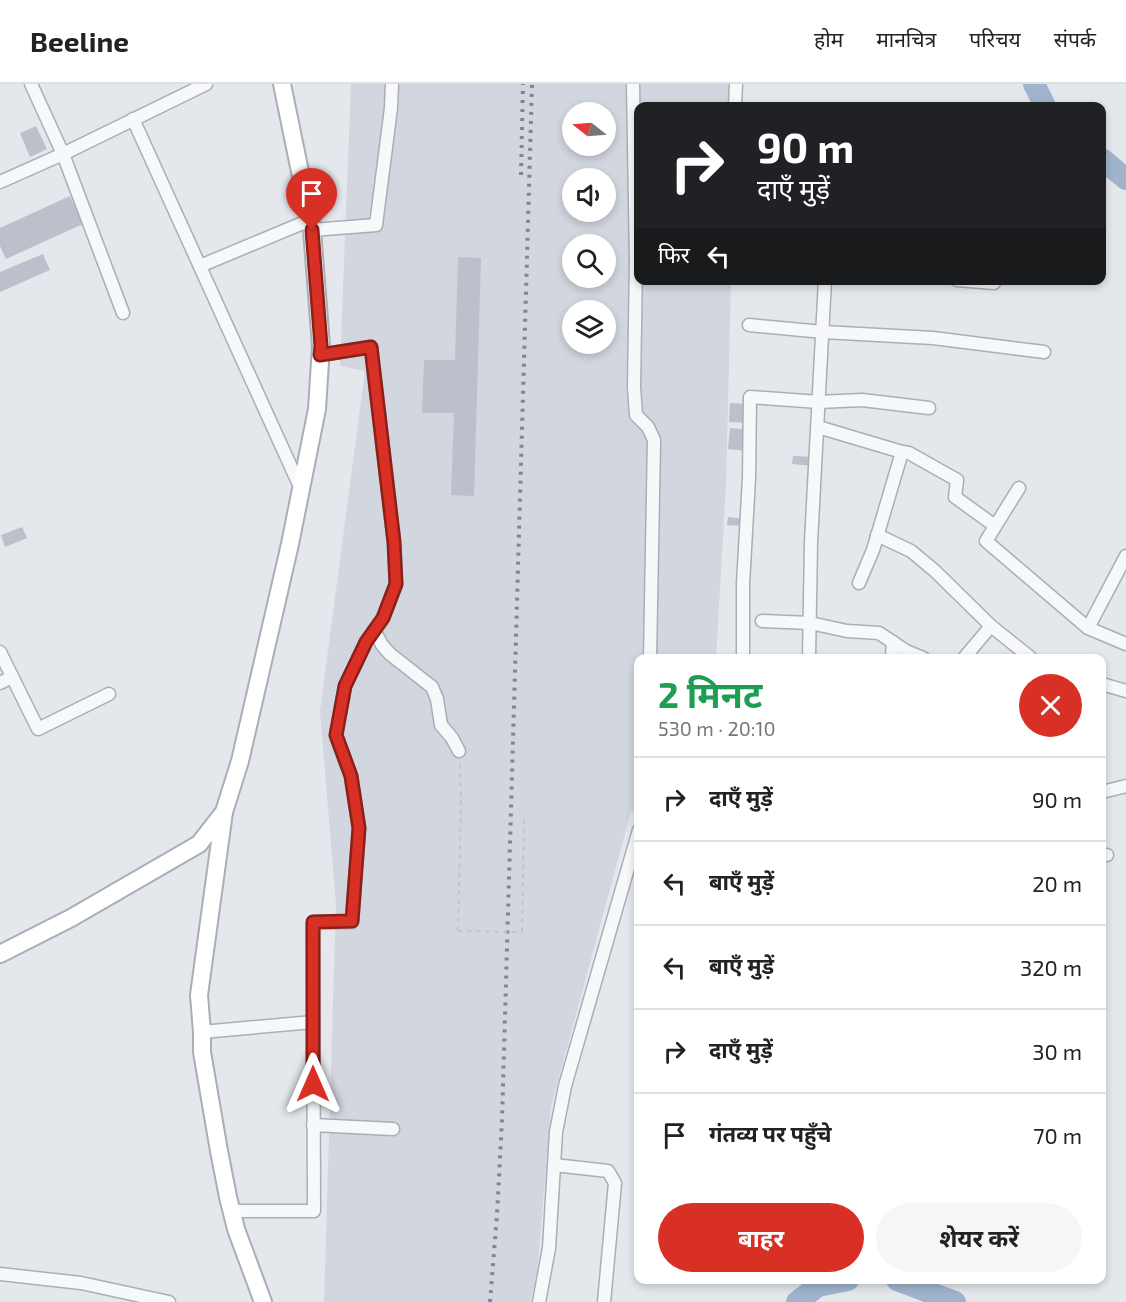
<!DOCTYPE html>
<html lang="hi">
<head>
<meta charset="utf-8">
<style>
  :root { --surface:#fff; --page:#f6f6f6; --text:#222; --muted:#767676; --line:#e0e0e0; --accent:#d93025 }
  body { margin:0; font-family:"Exo 2","Noto Sans Devanagari",sans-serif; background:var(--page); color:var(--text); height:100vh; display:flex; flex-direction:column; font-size:22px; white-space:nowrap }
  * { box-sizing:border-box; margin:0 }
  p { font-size:20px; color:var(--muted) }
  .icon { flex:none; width:33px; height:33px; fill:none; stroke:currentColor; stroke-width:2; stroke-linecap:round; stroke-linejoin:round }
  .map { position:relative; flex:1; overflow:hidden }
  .details { position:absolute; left:634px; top:570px; width:472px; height:630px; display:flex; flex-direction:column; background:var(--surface); border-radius:12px; box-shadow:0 3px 9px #0003 }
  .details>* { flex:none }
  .hud { position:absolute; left:634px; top:18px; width:472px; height:183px; border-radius:12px; box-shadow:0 3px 9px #0003; background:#202124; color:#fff; overflow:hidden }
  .needle { width:39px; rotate:287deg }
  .buttons { position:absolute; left:562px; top:18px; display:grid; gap:12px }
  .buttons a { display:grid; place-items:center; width:54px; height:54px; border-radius:50%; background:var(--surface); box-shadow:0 3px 9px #0003; font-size:30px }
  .pin { position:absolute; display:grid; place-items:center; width:51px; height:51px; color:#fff; margin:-62px -26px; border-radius:50% 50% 50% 0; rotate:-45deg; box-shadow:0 0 6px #0007 }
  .pin .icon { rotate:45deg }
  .me { position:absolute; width:66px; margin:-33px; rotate:0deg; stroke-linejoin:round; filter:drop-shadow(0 0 4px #0008) }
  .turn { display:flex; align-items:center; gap:21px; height:126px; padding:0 24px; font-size:27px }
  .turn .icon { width:78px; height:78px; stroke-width:2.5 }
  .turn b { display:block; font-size:42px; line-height:51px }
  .then { display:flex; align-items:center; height:57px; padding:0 24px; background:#0003; gap:12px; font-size:22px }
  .round { display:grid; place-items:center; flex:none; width:63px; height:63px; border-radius:32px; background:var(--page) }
  .summary { display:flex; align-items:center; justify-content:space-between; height:102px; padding:0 24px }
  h1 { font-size:36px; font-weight:700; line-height:45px; color:#1e9e55 }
  .primary-button { display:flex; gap:12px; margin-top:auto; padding:12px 24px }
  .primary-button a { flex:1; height:69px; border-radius:36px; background:var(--accent); color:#fff; font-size:24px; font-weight:700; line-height:69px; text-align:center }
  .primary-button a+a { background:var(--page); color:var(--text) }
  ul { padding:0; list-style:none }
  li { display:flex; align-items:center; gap:18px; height:84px; padding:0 24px; border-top:2px solid var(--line) }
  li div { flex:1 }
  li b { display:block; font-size:22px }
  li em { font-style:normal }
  header { display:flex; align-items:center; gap:36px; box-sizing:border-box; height:84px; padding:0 30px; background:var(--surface); border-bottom:2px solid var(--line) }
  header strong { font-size:28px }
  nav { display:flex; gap:33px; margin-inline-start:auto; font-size:21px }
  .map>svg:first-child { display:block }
  .built { fill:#d2d6de; fill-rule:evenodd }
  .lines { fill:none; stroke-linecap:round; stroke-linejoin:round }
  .river { stroke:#9fb4cc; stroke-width:22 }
  .building { fill:#bbc0ca }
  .street-casing { stroke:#a9aeb7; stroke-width:15 }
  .secondary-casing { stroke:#a9aeb7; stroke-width:20 }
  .path { stroke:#c2c5cb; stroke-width:2; stroke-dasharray:4.5 4.5; stroke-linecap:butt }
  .street { stroke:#f7f8fa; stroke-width:12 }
  .secondary { stroke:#fff; stroke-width:16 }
  .rail { stroke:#7d8696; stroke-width:4; stroke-dasharray:3 6; stroke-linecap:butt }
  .path-bridge { stroke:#c2c5cb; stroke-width:2; stroke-dasharray:4.5 4.5; stroke-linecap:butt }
  .route-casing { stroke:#8d1f18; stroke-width:15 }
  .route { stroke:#d93025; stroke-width:10 }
</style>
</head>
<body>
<header>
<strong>Beeline</strong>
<nav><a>होम</a><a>मानचित्र</a><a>परिचय</a><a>संपर्क</a></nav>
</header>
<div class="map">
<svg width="1126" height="1218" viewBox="0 0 1126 1218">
  <rect width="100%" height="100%" fill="#e4e7ec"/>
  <!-- built -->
  <path class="built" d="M351,0H734V22H639V196L731,197L726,401L716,574H639V727L631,728L551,1023L537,1190L530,1218H324L336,820L320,627L365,287L340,282ZM573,28H606V62H573ZM573,94H606V128H573ZM573,160H606V194H573ZM573,226H606V260H573Z"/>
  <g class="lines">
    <!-- river -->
    <g class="river">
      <polyline points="1034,0 1045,22"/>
      <polyline points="1102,75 1126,95"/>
      <polyline points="897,1196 955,1218"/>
      <polyline points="797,1218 818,1202 848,1196"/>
    </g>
  </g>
  <!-- building -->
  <g class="building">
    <polygon points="36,42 47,65 30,73 20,49"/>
    <polygon points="70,112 83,140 6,175 0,162 0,144"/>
    <polygon points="43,170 50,186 0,208 0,188"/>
    <polygon points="458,173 481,174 474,412 451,411 454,329 422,329 424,276 455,276"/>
    <polygon points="730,319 749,320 747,339 729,338"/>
    <polygon points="730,344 750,346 748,367 728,365"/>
    <polygon points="793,372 816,373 815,382 792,380"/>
    <polygon points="728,433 746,435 745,442 727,441"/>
    <polygon points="22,443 27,454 5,463 1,451"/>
  </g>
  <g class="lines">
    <defs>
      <g id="street">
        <polyline points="31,0 63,70 123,229"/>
        <polyline points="633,0 636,176 634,303 636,331 648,343 654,356 650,574"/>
        <polyline points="735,22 736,0"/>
        <polyline points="133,35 301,405"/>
        <polyline points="0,98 63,70 206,0"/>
        <polyline points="312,146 376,141 391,24 392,0"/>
        <polyline points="200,182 310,136"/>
        <polyline points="957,196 994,199"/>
        <polyline points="749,241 823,248 933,254 1044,268"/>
        <polyline points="818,343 902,368 873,466 859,499"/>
        <polyline points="902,368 909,369 957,396 955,413 995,442"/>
        <polyline points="1019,404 986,457 1088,544"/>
        <polyline points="877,451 911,467 935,487 991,542 964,574"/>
        <polyline points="1126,472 1088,544 1126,560"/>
        <polyline points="762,537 810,539 847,547 879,549 906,567 923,574"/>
        <polyline points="991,542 1031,574"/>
        <polyline points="374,546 382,561 390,570 432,603 437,615 441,641 452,654 459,667"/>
        <polyline points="0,568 38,645 109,610"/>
        <polyline points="743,574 743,500 749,394 750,313 819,318 862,316 929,324"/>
        <polyline points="809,574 811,458 825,196"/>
        <polyline points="892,574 893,558"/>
        <polyline points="0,599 12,593"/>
        <polyline points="1102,600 1126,607"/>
        <polyline points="1102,708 1126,702"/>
        <polyline points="1102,771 1107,771"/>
        <polyline points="202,948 313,938"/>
        <polyline points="313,1041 393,1045"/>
        <polyline points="554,1081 608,1087 615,1099 604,1218"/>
        <polyline points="232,1127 314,1127 313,838 352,838 359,744 351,692 336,652 345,602 366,558 383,534 396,500 394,458 371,263 320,271"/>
        <polyline points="0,1190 81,1199 169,1218"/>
        <polyline points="539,1218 549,1164 556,1048 565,1002 639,746"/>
      </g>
      <g id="secondary">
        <polyline points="224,728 199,911 202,948 202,968 219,1067 228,1113 236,1145 263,1218"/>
        <polyline points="0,870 71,834 199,760 224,728 240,677 290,460 317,325 321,262 312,146 282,0"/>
      </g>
    </defs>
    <!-- street casing -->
    <use href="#street" class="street-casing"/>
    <!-- secondary casing -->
    <use href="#secondary" class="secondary-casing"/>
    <!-- path -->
    <g class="path">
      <polyline points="458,847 461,719 460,679"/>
      <polyline points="522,848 524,735"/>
    </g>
    <!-- street -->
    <use href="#street" class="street"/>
    <!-- secondary -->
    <use href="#secondary" class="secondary"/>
    <!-- rail -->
    <g class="rail">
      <polyline points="521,91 523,0"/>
      <polyline points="490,1218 497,1131 502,1036 532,0"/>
    </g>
    <!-- path-bridge -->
    <polyline class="path-bridge" points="458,847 522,848"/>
  </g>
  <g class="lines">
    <defs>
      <polyline id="route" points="312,146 321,262 320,271 371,263 394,458 396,500 383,534 366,558 345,602 336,651 351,692 359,744 352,837 313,838 313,1000"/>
    </defs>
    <!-- route casing -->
    <use href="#route" class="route-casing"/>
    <!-- route -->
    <use href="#route" class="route"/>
  </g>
</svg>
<div class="buttons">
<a><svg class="needle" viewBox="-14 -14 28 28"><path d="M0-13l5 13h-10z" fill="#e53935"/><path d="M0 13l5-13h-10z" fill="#767676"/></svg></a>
<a><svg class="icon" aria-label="sound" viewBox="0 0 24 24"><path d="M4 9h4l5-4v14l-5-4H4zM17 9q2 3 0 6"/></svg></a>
<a><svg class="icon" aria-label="search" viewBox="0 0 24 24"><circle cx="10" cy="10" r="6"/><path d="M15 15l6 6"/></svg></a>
<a><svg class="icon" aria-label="layers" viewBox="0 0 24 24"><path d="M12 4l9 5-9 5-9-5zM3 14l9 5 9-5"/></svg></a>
</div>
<div class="pin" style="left:312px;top:146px;background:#d93025"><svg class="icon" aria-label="arrive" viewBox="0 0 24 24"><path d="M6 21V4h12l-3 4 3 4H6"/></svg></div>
<svg class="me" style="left:313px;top:1000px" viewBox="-20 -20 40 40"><path d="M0-17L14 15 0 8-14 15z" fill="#d93025" stroke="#fff" stroke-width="4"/></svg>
<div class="hud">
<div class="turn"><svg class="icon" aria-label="right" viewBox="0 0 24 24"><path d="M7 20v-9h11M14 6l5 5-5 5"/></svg><div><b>90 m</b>दाएँ मुड़ें</div></div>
<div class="then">फिर<svg class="icon" aria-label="left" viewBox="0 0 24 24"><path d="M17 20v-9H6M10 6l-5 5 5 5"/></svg></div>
</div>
<section class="details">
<div class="summary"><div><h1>2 मिनट</h1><p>530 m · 20:10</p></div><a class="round" style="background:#d93025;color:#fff"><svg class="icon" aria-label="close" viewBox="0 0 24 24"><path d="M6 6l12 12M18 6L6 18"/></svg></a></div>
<ul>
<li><svg class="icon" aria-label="right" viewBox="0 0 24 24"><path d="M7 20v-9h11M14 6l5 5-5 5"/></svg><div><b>दाएँ मुड़ें</b></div><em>90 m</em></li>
<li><svg class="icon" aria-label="left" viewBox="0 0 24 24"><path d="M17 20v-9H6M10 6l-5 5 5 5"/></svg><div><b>बाएँ मुड़ें</b></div><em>20 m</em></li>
<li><svg class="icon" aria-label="left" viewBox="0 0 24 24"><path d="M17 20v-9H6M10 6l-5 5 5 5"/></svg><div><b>बाएँ मुड़ें</b></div><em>320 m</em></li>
<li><svg class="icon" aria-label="right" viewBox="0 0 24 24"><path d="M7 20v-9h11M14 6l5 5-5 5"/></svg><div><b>दाएँ मुड़ें</b></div><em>30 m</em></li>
<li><svg class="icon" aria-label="arrive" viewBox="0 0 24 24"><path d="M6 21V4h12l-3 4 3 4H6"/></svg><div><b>गंतव्य पर पहुँचे</b></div><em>70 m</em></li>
</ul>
<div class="primary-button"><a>बाहर</a><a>शेयर करें</a></div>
</section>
</div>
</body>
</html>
